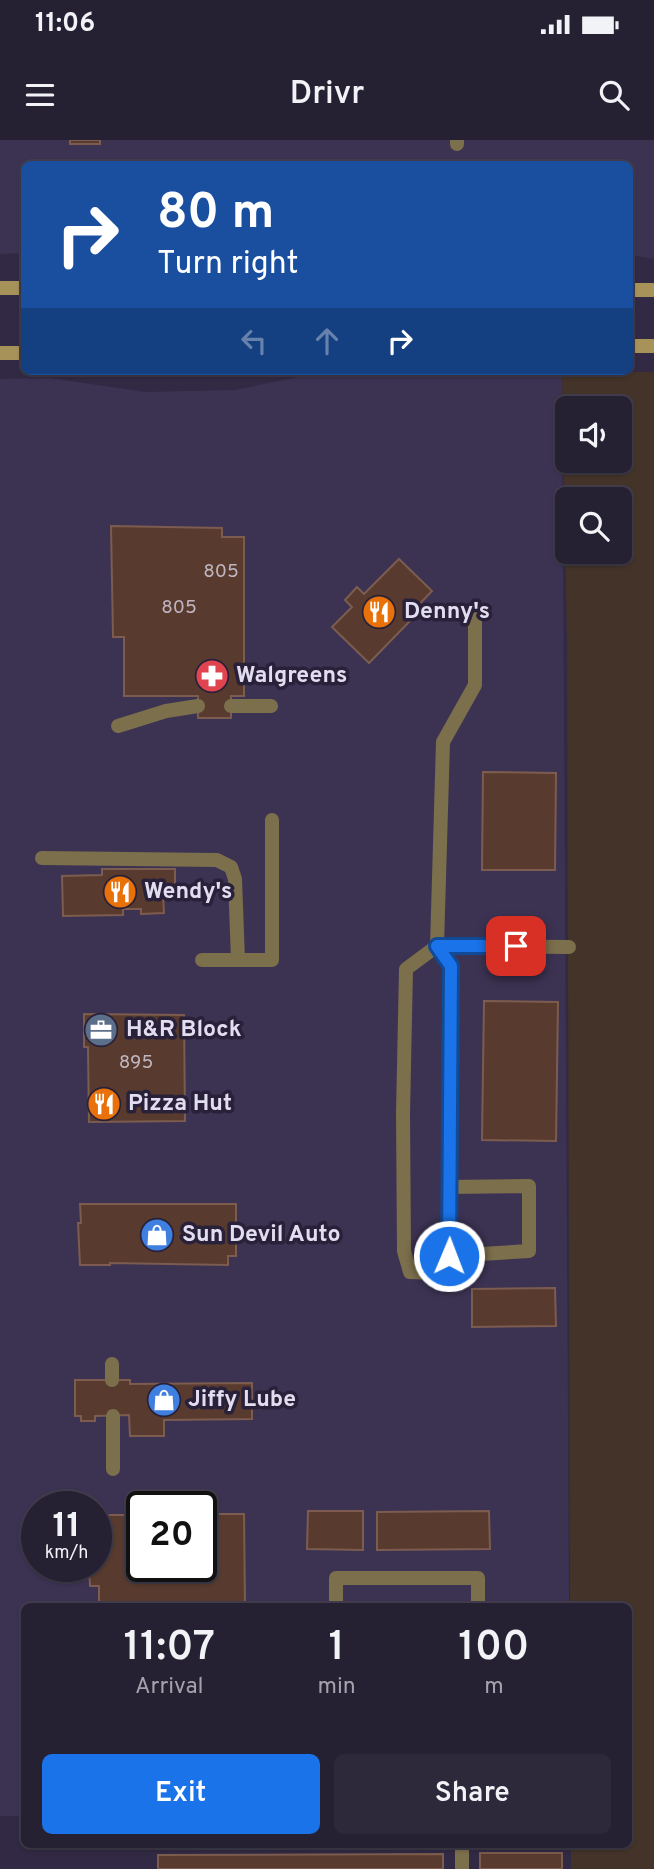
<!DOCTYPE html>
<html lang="en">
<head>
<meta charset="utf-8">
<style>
  :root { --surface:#262033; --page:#2e283b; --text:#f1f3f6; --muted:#a4a3ac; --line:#423e4e; --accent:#1a73e8 }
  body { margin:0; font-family:Overpass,sans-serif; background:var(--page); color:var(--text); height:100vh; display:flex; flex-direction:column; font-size:26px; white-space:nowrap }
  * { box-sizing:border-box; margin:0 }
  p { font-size:23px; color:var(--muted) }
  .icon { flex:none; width:38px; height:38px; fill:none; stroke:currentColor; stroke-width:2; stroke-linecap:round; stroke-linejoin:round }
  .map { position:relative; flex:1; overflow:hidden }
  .sheet { position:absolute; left:21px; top:1463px; width:611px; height:245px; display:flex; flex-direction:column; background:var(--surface); border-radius:10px; box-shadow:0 2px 5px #0004,0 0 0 2px var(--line) }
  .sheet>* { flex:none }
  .guide { position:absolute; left:21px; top:21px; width:612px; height:214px; border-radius:10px; box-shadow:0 2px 5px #0004,0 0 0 2px var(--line); background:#1a4fa0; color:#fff; overflow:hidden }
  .tools { position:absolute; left:555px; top:256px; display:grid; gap:14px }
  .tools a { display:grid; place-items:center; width:77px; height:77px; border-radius:10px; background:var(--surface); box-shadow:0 2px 5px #0004,0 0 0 2px var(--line); font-size:35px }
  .speed { position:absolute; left:21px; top:1351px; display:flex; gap:14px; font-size:35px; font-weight:700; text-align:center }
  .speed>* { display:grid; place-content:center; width:91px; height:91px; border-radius:50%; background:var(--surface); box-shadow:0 2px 5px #0004,0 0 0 2px var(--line); line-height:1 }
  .speed small { font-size:18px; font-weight:400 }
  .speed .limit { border:4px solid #111; border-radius:10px; background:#fff; color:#111 }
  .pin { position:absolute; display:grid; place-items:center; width:60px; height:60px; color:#fff; margin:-30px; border-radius:14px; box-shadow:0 4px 10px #0006 }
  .me { position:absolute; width:77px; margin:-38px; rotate:1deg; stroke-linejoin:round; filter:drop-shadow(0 0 5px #0008) }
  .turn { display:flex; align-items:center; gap:24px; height:147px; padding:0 21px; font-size:32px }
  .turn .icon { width:91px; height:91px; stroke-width:2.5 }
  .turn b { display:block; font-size:49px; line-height:60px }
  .lanes { display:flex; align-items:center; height:66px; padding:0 21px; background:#0003; justify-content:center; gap:35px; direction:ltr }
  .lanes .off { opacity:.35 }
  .eta { display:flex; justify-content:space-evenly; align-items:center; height:119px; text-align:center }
  .eta b { font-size:42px; font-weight:600; line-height:49px }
  .primary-button { display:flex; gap:14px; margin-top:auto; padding:14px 21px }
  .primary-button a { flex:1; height:80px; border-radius:10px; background:var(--accent); color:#fff; font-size:28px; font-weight:600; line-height:80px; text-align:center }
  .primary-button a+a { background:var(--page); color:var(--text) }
  .status { display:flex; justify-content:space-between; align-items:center; height:49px; padding:0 35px; background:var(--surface); direction:ltr }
  .status svg { height:19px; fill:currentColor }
  header { display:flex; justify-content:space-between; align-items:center; height:91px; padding:0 21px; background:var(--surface); font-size:32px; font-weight:600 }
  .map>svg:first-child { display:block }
  .built { fill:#3c3353; fill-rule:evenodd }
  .industrial { fill:#443328; fill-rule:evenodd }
  .building { fill:#583b2e; stroke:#7c5c4f; stroke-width:2 }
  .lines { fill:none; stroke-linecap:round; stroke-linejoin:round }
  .lane { stroke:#7c6f4c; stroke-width:14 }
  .secondary { stroke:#a7925a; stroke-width:14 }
  .route-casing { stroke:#114b97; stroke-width:18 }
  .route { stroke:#1a73e8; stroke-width:12 }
  .labels { text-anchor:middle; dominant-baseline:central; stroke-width:7; stroke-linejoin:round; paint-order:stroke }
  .number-label { font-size:19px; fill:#c0b5bf }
  .poi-label { font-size:23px; font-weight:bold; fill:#e2deef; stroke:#282139; text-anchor:start }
</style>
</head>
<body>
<div class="status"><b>11:06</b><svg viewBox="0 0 49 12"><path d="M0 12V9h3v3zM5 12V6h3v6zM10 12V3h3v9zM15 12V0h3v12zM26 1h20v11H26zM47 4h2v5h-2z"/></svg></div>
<header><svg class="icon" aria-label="menu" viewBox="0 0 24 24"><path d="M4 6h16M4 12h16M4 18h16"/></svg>Drivr<svg class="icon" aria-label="search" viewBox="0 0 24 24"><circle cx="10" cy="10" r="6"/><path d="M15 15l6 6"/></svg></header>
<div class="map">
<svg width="654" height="1729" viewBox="0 0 654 1729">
  <rect width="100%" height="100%" fill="#322a44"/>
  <!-- built -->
  <g class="built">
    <polygon points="0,0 654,0 654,119 630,115 630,24 24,24 24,113 0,114"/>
    <path d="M562,232L569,1466H24V1676H0V239L50,238L145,252L235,250L318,233ZM37,1367H96V1426H37ZM142,1367H201V1426H142Z"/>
  </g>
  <!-- industrial -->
  <path class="industrial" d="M562,232H654V1729H571V1705L628,1704V1466H570L567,500ZM567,268H620V320H567ZM567,359H620V411H567Z"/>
  <!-- building -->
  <g class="building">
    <rect x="70" y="0" width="30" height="4"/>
    <polygon points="111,386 222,388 222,397 244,397 244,556 231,556 231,578 198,578 198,556 124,556 124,497 113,497"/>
    <polygon points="399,419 432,451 407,477 410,481 369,523 332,487 352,467 345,460 357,447 364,454"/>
    <polygon points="483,632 556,633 555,730 482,730"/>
    <polygon points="102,729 175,729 175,754 163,754 164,773 141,774 141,769 123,769 123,775 63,776 62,736 102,735"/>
    <polygon points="484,861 558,862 556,1001 482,1000"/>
    <polygon points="84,874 184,875 185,981 89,982 88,907 84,907"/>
    <polygon points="80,1064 236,1064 236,1116 228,1116 228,1125 110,1123 110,1125 80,1125 78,1083 81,1083"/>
    <polygon points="555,1148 556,1186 472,1187 472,1149"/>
    <polygon points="75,1240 130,1240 130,1244 252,1243 252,1279 164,1280 164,1296 130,1296 129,1275 95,1276 95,1281 81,1281 81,1276 75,1276"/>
    <polygon points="308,1371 363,1371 363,1410 307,1409"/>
    <polygon points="489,1371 490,1409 377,1410 377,1372"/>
    <polygon points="201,1374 244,1374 245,1466 99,1466 99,1446 90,1446 89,1426 96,1426 96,1399 100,1399 100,1375 142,1375 142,1426 201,1426"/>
    <rect x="480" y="1713" width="82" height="16"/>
    <polygon points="443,1714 443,1729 158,1729 158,1715"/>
  </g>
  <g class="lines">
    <!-- lane -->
    <g class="lane">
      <polyline points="457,4 457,0"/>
      <polyline points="475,479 475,545 443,602 437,806 569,807"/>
      <polyline points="231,566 271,566"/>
      <polyline points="118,586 166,571 198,566"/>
      <polyline points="42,718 217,720 231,727 235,739 238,820"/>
      <polygon points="437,806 451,826 449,1047 529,1046 529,1111 449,1116 434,1133 410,1132 404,1111 403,974 406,829"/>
      <polyline points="202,820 272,820 272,680"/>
      <polyline points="449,1116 449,1047"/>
      <polyline points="112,1224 112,1240"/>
      <polyline points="113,1276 113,1329"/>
      <polyline points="336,1466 336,1438 478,1438 478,1466"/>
      <polyline points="462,1704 462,1729"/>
    </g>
    <!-- secondary -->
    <g class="secondary">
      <polyline points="0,148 24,148"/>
      <polyline points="630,150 654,150"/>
      <polyline points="630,206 654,206"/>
      <polyline points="0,213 24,213"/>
    </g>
  </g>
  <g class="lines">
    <defs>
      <polyline id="route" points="449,1116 451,826 437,806 516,806"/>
    </defs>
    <!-- route casing -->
    <use href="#route" class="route-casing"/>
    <!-- route -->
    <use href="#route" class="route"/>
  </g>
  <!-- icons -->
  <defs>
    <symbol id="restaurant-disc" viewBox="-11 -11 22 22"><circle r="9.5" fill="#e8710a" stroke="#282139"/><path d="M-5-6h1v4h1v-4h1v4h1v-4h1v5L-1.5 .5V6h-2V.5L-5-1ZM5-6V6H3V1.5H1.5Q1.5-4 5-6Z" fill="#fff"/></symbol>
    <symbol id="pharmacy-disc" viewBox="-11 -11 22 22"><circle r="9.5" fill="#e0444e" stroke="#282139"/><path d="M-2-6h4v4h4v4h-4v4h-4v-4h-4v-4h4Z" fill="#fff"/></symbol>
    <symbol id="office-disc" viewBox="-11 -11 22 22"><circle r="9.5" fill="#5c6f8a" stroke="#282139"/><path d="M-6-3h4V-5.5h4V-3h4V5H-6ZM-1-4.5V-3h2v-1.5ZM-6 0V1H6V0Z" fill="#fff"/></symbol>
    <symbol id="shop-disc" viewBox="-11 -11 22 22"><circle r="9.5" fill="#3f7fe0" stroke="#282139"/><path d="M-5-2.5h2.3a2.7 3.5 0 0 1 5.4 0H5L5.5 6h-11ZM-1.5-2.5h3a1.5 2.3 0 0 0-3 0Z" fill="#fff"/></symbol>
  </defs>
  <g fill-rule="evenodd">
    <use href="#restaurant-disc" x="360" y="453" width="38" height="38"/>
    <use href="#pharmacy-disc" x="193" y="517" width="38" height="38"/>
    <use href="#restaurant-disc" x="101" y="733" width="38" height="38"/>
    <use href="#office-disc" x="82" y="871" width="38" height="38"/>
    <use href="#restaurant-disc" x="85" y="945" width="38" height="38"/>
    <use href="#shop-disc" x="138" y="1076" width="38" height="38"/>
    <use href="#shop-disc" x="145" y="1241" width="38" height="38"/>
  </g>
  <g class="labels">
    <!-- number labels -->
    <g class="number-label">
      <text x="221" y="432">805</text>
      <text x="179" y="468">805</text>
      <text x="136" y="923">895</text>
    </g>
    <!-- poi labels -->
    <g class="poi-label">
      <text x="404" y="472">Denny's</text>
      <text x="236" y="536">Walgreens</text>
      <text x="144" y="752">Wendy's</text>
      <text x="126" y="890">H&amp;R Block</text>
      <text x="128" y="964">Pizza Hut</text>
      <text x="182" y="1095">Sun Devil Auto</text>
      <text x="188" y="1260">Jiffy Lube</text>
    </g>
  </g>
</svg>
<div class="tools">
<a><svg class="icon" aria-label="sound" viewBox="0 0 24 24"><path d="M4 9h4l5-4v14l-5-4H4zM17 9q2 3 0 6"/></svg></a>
<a><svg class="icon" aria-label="search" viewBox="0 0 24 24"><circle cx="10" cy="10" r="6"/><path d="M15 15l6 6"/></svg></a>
</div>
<div class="speed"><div>11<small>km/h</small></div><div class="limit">20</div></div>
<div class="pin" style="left:516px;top:806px;background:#d93025"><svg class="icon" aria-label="arrive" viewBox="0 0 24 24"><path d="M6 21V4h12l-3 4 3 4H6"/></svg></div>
<svg class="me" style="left:449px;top:1116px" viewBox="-20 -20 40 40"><circle r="17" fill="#1a73e8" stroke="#fff" stroke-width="3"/><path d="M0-11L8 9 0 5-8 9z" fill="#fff"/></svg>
<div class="guide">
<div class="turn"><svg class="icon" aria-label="right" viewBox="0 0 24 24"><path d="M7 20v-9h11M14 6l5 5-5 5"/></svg><div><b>80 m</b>Turn right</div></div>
<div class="lanes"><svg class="icon off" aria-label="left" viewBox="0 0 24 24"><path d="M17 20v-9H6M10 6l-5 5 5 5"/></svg><svg class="icon off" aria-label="ahead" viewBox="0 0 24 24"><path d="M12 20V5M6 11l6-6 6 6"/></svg><svg class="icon" aria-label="right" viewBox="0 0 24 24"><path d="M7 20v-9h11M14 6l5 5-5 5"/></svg></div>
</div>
<section class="sheet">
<div class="eta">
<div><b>11:07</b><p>Arrival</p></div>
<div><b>1</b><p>min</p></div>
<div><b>100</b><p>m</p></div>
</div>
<div class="primary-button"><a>Exit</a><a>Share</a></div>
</section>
</div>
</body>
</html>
